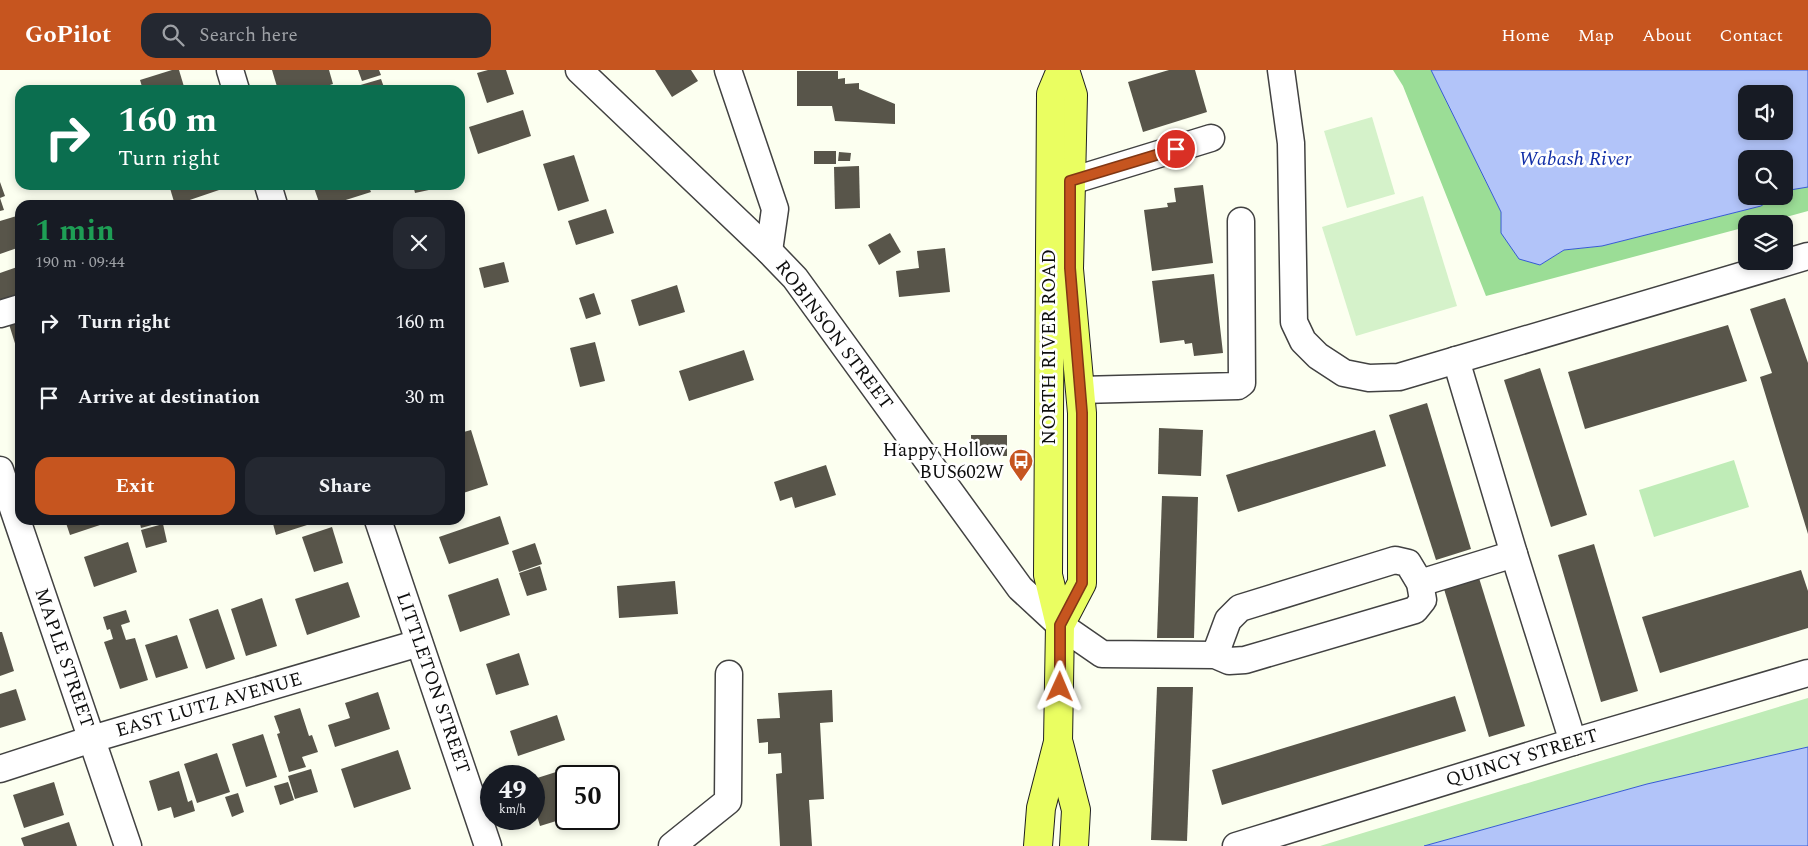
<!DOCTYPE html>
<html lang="en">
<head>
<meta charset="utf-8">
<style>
  :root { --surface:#171b24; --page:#242831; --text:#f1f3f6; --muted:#9ea1a6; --accent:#c6551f }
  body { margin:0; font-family:Spectral,serif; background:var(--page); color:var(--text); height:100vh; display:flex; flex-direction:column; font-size:19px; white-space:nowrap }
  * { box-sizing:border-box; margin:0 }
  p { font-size:16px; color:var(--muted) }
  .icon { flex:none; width:28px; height:28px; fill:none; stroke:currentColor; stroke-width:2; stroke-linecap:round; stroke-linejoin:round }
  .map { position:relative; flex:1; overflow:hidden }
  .drawer { position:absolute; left:15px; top:130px; width:450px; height:325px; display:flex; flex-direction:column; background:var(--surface); border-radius:15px; box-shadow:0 2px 8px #0003 }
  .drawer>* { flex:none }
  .guide { position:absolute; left:15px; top:15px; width:450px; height:105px; border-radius:15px; box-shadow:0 2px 8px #0003; background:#0b6e4f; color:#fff; overflow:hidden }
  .controls { position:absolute; left:1738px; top:15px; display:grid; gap:10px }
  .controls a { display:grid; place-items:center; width:55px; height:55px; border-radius:10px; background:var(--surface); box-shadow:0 2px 8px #0003; font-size:25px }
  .speed { position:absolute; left:480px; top:695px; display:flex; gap:10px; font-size:25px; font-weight:700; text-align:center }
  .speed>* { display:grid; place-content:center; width:65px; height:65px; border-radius:50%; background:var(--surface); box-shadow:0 2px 8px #0003; line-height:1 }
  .speed small { font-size:12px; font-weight:400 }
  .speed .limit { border:2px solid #111; border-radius:8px; background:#fff; color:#111 }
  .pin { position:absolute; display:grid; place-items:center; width:42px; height:42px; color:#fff; margin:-21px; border:2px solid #fff; border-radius:50%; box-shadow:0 1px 5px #0007 }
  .me { position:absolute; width:55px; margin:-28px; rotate:1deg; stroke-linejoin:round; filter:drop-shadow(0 0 4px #0008) }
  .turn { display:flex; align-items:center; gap:18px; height:105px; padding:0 20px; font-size:22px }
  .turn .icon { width:65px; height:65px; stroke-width:2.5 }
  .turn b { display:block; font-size:35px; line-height:42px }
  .round { display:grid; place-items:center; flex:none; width:52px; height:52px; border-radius:15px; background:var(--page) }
  .overview { display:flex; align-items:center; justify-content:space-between; height:85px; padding:0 20px }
  h1 { font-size:30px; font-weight:700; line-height:38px; color:#1e9e55 }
  .cta { display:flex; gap:10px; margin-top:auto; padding:10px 20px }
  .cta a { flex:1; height:58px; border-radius:15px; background:var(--accent); color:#fff; font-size:20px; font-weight:700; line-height:58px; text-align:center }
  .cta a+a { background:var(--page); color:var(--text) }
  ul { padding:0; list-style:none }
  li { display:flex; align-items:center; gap:15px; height:75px; padding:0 20px }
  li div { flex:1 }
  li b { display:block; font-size:19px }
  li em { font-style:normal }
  header { display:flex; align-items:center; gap:30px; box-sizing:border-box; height:70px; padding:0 25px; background:var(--accent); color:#fff }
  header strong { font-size:24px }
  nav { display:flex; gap:28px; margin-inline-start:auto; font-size:18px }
  .search { width:350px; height:45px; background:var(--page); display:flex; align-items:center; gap:12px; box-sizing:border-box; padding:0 18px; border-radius:15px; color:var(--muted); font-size:19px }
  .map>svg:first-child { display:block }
  .green { fill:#bfecb7 }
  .forest { fill:#9bdd96 }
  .pitch { fill:#d5f2ca }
  .water { fill:#b2c4f9; stroke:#365ad4; fill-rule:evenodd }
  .building { fill:#58554a }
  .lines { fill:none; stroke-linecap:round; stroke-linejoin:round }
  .minor-casing { stroke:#424242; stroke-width:29 }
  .major-casing { stroke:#202020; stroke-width:30 }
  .minor { stroke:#fff; stroke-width:26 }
  .major { stroke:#eafe61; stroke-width:28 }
  .route-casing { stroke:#813714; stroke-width:12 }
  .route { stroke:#c6551f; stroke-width:9 }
  .labels { text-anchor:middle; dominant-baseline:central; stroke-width:5; stroke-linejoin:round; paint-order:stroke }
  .street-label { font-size:19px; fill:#0f0f0f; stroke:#fff }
  .poi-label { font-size:19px; fill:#0f0f0f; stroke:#fff; text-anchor:end }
  .water-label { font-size:20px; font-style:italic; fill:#112ea7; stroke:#fff }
</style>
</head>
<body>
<header>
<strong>GoPilot</strong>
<div class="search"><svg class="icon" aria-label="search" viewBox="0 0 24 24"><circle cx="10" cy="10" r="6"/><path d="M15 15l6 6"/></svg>Search here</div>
<nav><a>Home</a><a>Map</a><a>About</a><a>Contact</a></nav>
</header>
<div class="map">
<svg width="1808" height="776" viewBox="0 0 1808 776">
  <rect width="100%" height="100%" fill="#fcfff0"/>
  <!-- green -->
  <g class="green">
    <polygon points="1734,390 1749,437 1654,467 1639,420"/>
    <polygon points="1808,628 1808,677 1647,714 1424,776 1320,776"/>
  </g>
  <!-- forest -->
  <polygon class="forest" points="1393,0 1431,0 1501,142 1502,163 1540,195 1564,180 1602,176 1761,136 1776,126 1784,126 1784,121 1786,119 1808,117 1808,141 1760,154 1746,154 1746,157 1486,226 1403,16"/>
  <!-- pitch -->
  <g class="pitch">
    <polygon points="1372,47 1395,124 1347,138 1324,61"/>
    <polygon points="1423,126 1457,236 1356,266 1322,157"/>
  </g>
  <!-- water -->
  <g class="water">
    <path d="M1431,0H1808V117L1784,121V89H1746V126H1776L1761,136L1602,176L1564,180L1540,195L1519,189L1501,163V142ZM1746,24H1784V61H1746Z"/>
    <polygon points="1808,677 1808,776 1424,776 1647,714"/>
  </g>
  <!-- building -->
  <g class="building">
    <polygon points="172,0 179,0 185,20 143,20 140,10"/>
    <polygon points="272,0 329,0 333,14 314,20 278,20"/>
    <polygon points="358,0 379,0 381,5 362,11"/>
    <polygon points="488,0 506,0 514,24 487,33 477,3"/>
    <polygon points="655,0 691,0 698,11 672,27"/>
    <polygon points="1169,0 1195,0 1207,42 1143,62 1128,12"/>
    <polygon points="797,1 838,1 838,9 845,8 845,14 859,13 859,19 895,34 895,54 835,51 832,36 797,36"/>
    <polygon points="381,9 385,20 359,20 357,16"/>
    <polygon points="523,40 531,66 478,84 469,57"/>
    <rect x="814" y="81" width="22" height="13"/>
    <polygon points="839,82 851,83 850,91 838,91"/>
    <polygon points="574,85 589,131 558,141 543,94"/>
    <polygon points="859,96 860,138 835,139 834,97"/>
    <polygon points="0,112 5,126 0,128 4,140 0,141"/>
    <polygon points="169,115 220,115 222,119 175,135"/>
    <polygon points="313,115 368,115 371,122 330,135 320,135"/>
    <polygon points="413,115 438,115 438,118 415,123"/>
    <polygon points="1203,115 1213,193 1152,201 1144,140 1168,137 1167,133 1176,132 1174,118"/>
    <polygon points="606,139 614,163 576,175 568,151"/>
    <polygon points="20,145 20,177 0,184 0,151"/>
    <polygon points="890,163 901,182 879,195 868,175"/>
    <polygon points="945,178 950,222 899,227 896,201 919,198 917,181"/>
    <polygon points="504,192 509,212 484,218 479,198"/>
    <polygon points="20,196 20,230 0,237 0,203"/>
    <polygon points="1214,204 1223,283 1194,286 1192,273 1185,274 1184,270 1160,273 1152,211"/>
    <polygon points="677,215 685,242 639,256 631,230"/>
    <polygon points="594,223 601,244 586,249 579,228"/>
    <polygon points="1785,228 1808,293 1808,464 1760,307 1772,303 1750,239"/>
    <polygon points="20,247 20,283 18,283 8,251"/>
    <polygon points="1728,255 1747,311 1585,359 1568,302"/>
    <polygon points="595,272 605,311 580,317 570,278"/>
    <polygon points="744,280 754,310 689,331 679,301"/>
    <polygon points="1540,298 1587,445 1551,457 1504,310"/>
    <polygon points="1427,333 1471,479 1436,490 1389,345"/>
    <polygon points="1159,358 1203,360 1201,406 1158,404"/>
    <polygon points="471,360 488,415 460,424 460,363"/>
    <polygon points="1375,360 1386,396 1238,442 1226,405"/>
    <rect x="971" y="365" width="36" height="21"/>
    <polygon points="826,395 836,425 795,438 792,427 780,431 774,412"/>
    <polygon points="1162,426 1198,427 1194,568 1157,568"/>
    <polygon points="500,446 509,474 449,494 439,467"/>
    <polygon points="65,450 115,450 70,465"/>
    <polygon points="139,450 158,450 159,453 141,458"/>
    <polygon points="272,450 315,450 307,453 307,455 276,465"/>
    <polygon points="163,454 167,472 146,478 141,460"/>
    <polygon points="332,457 343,493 314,502 302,467"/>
    <polygon points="128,472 137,502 94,517 84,487"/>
    <polygon points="535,473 542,494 519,502 512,481"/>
    <polygon points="1594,474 1638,621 1601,632 1558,485"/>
    <polygon points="540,496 547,520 527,526 519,503"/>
    <polygon points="1801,500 1808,521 1808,558 1660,603 1642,547"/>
    <polygon points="498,508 510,545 460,562 448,525"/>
    <polygon points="1479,508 1525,656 1489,667 1444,519"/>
    <polygon points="675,511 678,544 619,548 617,516"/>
    <polygon points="348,512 360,547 307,565 295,529"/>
    <polygon points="262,528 277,576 246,586 231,539"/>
    <polygon points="218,539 235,589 206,599 189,549"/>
    <polygon points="126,540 130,552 121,555 126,570 135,568 148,610 120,619 104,572 113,569 110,559 107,560 103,547"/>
    <polygon points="0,562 2,562 14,601 0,606"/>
    <polygon points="177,565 188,598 156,608 145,575"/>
    <polygon points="519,583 529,615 496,625 486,594"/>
    <polygon points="1157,617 1193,617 1187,771 1151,770"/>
    <polygon points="16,619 26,650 0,658 0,624"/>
    <polygon points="832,620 833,652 820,653 824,729 809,730 812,776 780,776 776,704 782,703 781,683 768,684 768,672 759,673 757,649 780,648 778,623"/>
    <polygon points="378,622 390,659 335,677 328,655 350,648 345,633"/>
    <polygon points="1455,626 1466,661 1222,735 1212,700"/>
    <polygon points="300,638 309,666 312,665 318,682 302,687 306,697 289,702 277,664 280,663 274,646"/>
    <polygon points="557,645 565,670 518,686 510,661"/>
    <polygon points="263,664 277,707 246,717 232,674"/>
    <polygon points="398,680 411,719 354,738 341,699"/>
    <polygon points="217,683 230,722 197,733 184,694"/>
    <polygon points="575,696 578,706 566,706 566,748 540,756 534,735 534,709"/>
    <polygon points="311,699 318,722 295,729 288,706"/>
    <polygon points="179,701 188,732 192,730 195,741 174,748 171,737 158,741 149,711"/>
    <polygon points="54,712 64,745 24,758 13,725"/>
    <polygon points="288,712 294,730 280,735 274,716"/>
    <polygon points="238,723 244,742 232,747 225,727"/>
    <polygon points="69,752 77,776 24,776 21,768"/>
  </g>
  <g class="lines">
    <defs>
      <g id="minor">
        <polyline points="230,0 236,20"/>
        <polyline points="579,0 769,181 795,208 1020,518 1060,555 1102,584 1215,585 1229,591 1245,590 1415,540 1423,530 1420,513 1408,493 1395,490 1240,538 1228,550 1215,585"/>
        <polyline points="728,0 775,139 769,181"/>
        <polyline points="1281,0 1291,73 1294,252 1303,271 1318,286 1344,303 1369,308 1399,307 1808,186"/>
        <polyline points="1071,111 1211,68"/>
        <polyline points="268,115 274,135"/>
        <polyline points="0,244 20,238"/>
        <polyline points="1456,290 1514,484 1573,672"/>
        <polyline points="1080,320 1238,316 1242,313 1241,151"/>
        <polyline points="0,400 128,776"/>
        <polyline points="378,450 488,776"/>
        <polyline points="1420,513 1514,484"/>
        <polyline points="0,699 92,669 419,573"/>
        <polyline points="672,776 728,731 729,604"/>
        <polyline points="1236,776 1573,672 1808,603"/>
      </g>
      <g id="major">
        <polyline points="1060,555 1082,513 1082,343 1069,199 1073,25 1065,0"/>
        <polyline points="1059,674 1076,740 1074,776"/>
        <polyline points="1038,776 1041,738 1058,672 1060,555 1048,505 1051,24 1061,0"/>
      </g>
    </defs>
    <!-- minor casing -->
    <use href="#minor" class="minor-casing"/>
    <!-- major casing -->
    <use href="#major" class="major-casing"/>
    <!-- minor -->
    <use href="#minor" class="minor"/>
    <!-- major -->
    <use href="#major" class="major"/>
  </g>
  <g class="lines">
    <defs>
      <polyline id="route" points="1060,617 1060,555 1082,513 1082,343 1070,198 1070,111 1176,79"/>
    </defs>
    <!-- route casing -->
    <use href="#route" class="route-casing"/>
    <!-- route -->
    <use href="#route" class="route"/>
  </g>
  <!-- icons -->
  <defs>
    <symbol id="bus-pin" viewBox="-11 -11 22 30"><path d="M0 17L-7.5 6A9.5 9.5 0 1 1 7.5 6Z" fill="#c6551f" stroke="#fff"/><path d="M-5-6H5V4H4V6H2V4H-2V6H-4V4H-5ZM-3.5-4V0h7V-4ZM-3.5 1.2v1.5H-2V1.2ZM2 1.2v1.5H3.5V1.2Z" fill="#fff"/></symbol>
  </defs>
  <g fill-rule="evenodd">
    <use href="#bus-pin" x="1007" y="377" width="28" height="38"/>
  </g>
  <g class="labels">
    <!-- street labels -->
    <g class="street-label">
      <text transform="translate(834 265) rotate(53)">ROBINSON STREET</text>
      <text transform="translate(1049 277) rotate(-90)">NORTH RIVER ROAD</text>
      <text transform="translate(64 588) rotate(71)">MAPLE STREET</text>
      <text transform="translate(433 613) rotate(71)">LITTLETON STREET</text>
      <text transform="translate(209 635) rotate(-16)">EAST LUTZ AVENUE</text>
      <text transform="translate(1522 688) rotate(-17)">QUINCY STREET</text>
    </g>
    <!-- poi labels -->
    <g class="poi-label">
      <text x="1004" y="380">Happy Hollow<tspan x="1004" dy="22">BUS602W</tspan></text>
    </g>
    <!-- water labels -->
    <g class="water-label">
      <text x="1575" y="89">Wabash River</text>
    </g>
  </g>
</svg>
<div class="controls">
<a><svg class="icon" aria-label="sound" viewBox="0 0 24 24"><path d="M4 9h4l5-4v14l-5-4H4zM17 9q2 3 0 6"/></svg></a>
<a><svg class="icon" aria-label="search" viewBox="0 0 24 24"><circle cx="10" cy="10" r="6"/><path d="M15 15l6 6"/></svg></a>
<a><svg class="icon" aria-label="layers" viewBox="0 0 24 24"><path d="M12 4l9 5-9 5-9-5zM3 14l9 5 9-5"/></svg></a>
</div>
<div class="speed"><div>49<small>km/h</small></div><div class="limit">50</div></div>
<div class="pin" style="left:1176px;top:79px;background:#d93025"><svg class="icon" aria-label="arrive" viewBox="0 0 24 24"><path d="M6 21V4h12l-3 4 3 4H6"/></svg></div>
<svg class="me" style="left:1060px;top:617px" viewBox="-20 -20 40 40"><path d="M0-17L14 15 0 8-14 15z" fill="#c6551f" stroke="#fff" stroke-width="4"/></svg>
<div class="guide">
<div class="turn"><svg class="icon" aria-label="right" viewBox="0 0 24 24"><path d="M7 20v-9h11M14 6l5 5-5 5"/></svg><div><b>160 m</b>Turn right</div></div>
</div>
<section class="drawer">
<div class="overview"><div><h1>1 min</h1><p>190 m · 09:44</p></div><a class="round"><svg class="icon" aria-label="close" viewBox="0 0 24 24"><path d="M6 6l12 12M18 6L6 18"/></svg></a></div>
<ul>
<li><svg class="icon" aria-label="right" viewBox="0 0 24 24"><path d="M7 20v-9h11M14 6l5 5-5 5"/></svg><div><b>Turn right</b></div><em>160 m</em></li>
<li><svg class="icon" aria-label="arrive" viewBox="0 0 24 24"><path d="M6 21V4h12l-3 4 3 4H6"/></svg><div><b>Arrive at destination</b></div><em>30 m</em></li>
</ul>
<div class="cta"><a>Exit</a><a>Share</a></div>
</section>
</div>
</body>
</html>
